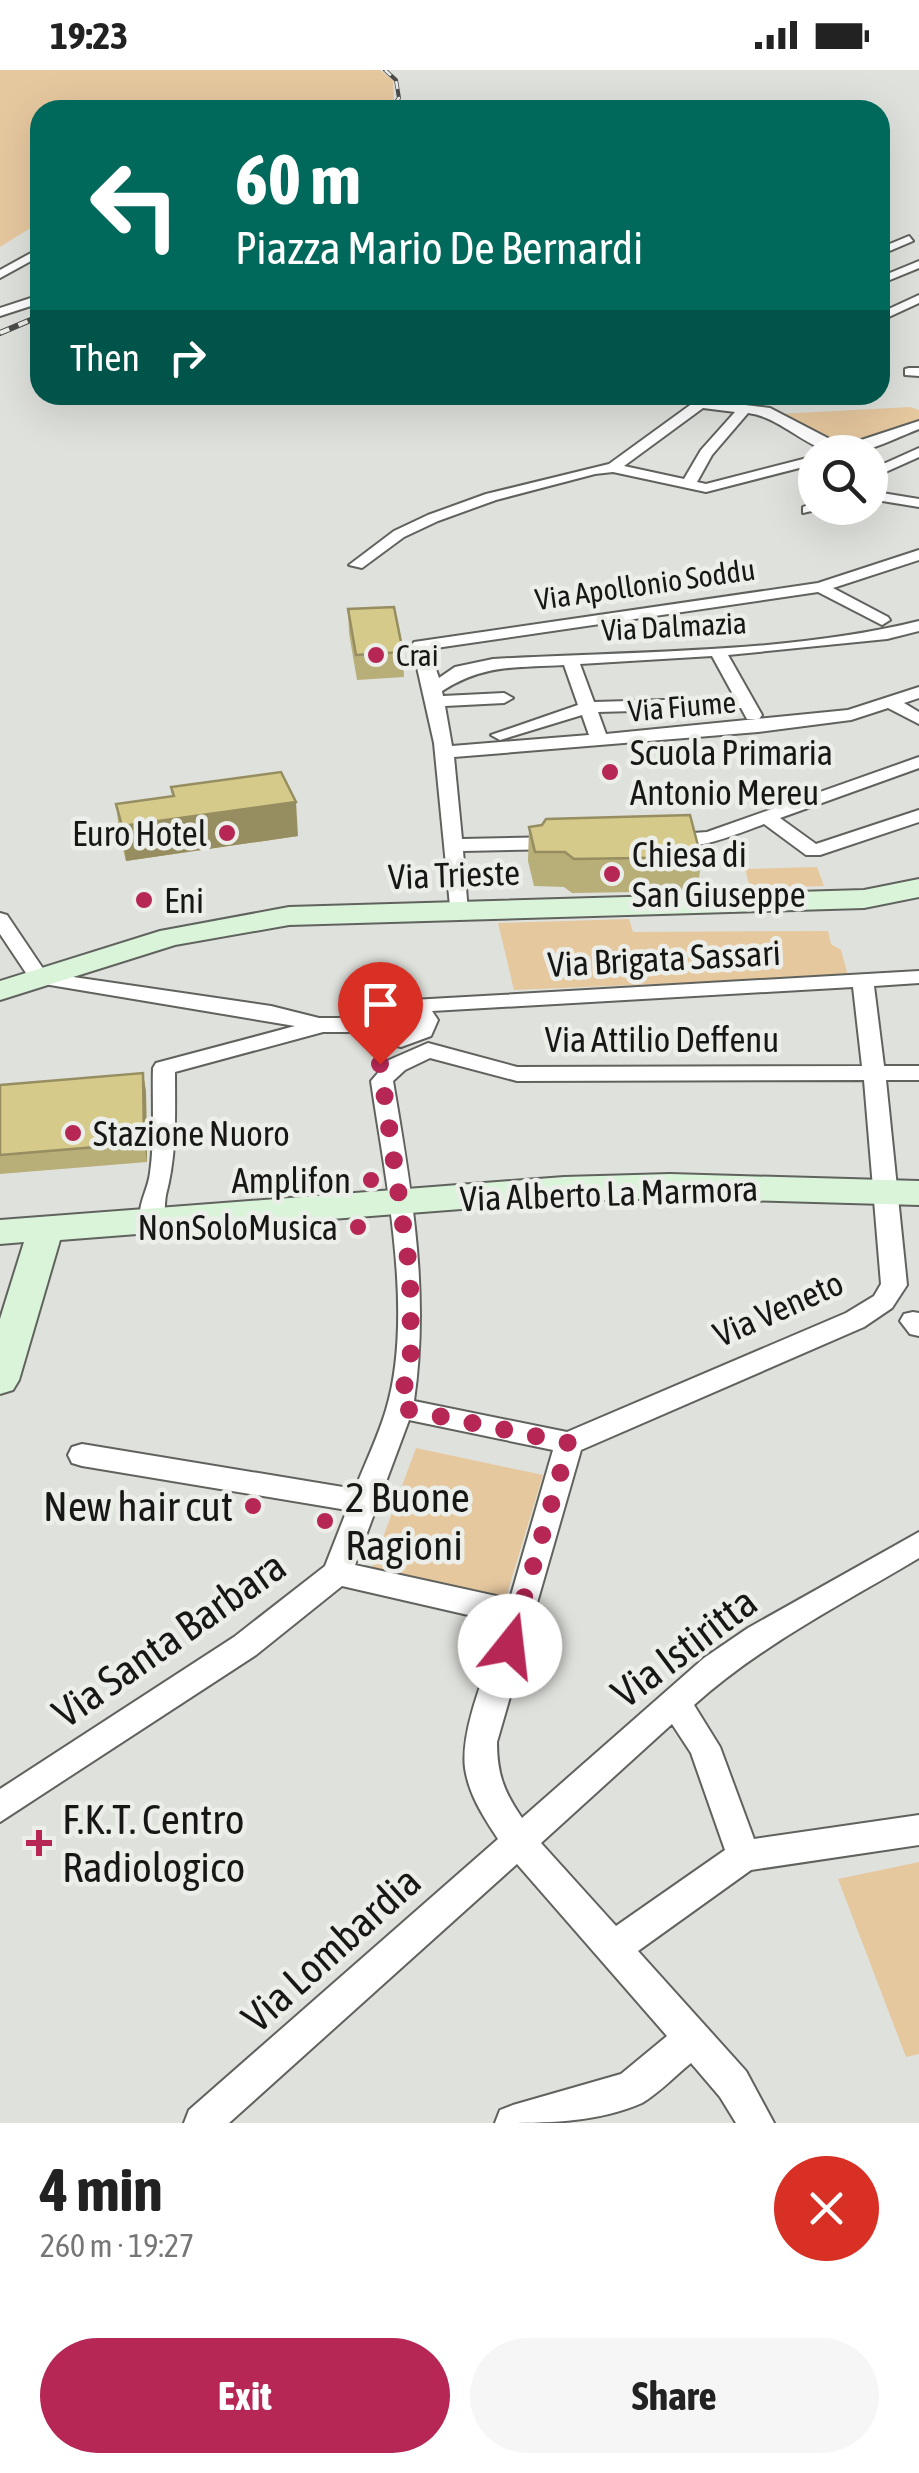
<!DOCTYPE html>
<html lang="en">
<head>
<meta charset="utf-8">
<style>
  :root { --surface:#fff; --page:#f6f6f6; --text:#222; --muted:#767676; --accent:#b62756 }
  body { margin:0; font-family:"Asap Condensed",sans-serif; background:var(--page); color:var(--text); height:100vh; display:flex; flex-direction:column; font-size:38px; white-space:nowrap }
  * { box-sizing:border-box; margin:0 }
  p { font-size:32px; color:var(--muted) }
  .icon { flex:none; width:55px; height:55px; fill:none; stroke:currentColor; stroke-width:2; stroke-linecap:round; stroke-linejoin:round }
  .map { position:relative; height:2053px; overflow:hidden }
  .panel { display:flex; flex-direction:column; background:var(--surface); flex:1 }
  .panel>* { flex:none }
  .top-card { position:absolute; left:30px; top:30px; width:860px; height:305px; border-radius:30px; box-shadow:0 10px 40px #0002; background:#00695c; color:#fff; overflow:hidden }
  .controls { position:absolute; left:798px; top:365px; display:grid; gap:20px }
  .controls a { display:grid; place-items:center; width:90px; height:90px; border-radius:50%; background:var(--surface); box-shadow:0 10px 40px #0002; font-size:50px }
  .pin { position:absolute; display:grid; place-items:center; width:85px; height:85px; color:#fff; margin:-102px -42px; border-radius:50% 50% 50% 0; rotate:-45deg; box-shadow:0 0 10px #0007 }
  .pin .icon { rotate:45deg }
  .me { position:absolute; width:110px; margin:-55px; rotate:16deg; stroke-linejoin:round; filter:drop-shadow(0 0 8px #0008) }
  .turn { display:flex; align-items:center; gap:35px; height:210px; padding:0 40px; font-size:45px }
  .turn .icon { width:130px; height:130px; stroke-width:2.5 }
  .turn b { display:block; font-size:70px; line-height:85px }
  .then { display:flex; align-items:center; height:95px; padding:0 40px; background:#0003; gap:20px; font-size:38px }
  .round { display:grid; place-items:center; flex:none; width:105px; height:105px; border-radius:52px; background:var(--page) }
  .head { display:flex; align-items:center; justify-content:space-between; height:170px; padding:0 40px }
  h1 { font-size:60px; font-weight:700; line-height:75px }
  .cta { display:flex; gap:20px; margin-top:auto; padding:20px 40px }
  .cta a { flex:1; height:115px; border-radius:60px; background:var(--accent); color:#fff; font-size:40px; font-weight:700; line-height:115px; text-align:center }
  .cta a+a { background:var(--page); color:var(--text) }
  .status { display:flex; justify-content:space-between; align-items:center; height:70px; padding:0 50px; background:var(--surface); direction:ltr }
  .status svg { height:28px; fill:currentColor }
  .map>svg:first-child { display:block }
  .green { fill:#e6c89f }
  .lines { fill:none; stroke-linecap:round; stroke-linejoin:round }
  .street-casing { stroke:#60625e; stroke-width:4 }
  .secondary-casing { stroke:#60625e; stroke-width:4 }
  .street { fill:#fff; fill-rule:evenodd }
  .secondary { fill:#daf4da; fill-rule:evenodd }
  .rail-far1-casing { stroke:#4b4c4a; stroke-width:4 }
  .rail-casing { stroke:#4b4c4a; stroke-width:6 }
  .rail-far1 { stroke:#eceee9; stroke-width:2.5; stroke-dasharray:8; stroke-linecap:butt }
  .rail { stroke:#eceee9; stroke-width:4; stroke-dasharray:10; stroke-linecap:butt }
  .wall { fill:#b8ae78 }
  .shaded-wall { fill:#968d61 }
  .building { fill:#d6ca8b; stroke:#968d61; stroke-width:2.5 }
  .route { stroke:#b62756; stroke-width:18; stroke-dasharray:0 32.4 }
  .poi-dot { fill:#b62756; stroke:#eceee9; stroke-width:4 }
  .labels { text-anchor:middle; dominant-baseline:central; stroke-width:9; stroke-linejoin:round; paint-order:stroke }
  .far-street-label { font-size:30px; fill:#171816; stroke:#eceee9 }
  .far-poi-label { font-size:30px; fill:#171816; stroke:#eceee9; text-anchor:start }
  .poi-label { font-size:35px; fill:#171816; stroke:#eceee9; text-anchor:start }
  .street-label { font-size:35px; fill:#171816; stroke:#eceee9 }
  .near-poi-label { font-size:42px; fill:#171816; stroke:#eceee9; text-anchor:start }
  .near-street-label { font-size:42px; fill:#171816; stroke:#eceee9 }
</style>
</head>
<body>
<div class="status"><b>19:23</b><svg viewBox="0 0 49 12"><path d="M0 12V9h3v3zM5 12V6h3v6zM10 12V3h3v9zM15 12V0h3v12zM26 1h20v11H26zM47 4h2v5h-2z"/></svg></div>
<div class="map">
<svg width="919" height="2053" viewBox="0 0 919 2053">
  <rect width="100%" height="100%" fill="#dfe1dc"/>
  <!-- green -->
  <g class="green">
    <polygon points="0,0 380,0 393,10 394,34 385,40 40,40 40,152 0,177"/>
    <polygon points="910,337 919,340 919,352 842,378 778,344"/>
    <polygon points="817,797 824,816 750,818 745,799"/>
    <polygon points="629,849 633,862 828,861 831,874 841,880 848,906 514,920 498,853"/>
    <polygon points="416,1378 543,1405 506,1527 372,1497"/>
    <polygon points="919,1792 919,1984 906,1987 838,1809"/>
  </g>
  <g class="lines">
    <defs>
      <g id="street">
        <polygon points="909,166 913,171 880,185 880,178"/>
        <polygon points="40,178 40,186 0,208 0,200"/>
        <polygon points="919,191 919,198 880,214 880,207"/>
        <polygon points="40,225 40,233 0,246 0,238"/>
        <polygon points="919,225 919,233 880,251 880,243"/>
        <polygon points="909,298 919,298 919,306 905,305 905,299"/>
        <path d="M704,325H717L712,331L770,338L843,376L919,351V359C895,368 860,388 834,382C803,376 780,347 748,343L712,385L697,412L706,414L815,386V394L706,422L613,402L595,404L496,430L438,451L404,467L362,498L349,495L394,461L428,445L486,424L609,394ZM703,338L735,342L701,380L684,409L624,396Z"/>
        <polygon points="919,378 919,387 870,409 870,400"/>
        <polygon points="870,421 919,429 919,437 870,429"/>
        <polygon points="815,432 815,438 820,439 803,443 803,437"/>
        <path d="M919,480V490L833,518L888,547L890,550L882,555L818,522L429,579L439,608L455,597L493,589C630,581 786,584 919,551V561L887,569L728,585L762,645L759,649H747L741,638L598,642L606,664L848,640L919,617V628L904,633L919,642V654L888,638L851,650L758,662L454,687L462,769L559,767L569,773L559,779L463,781L468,842L465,846H451L434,673L412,575L414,572L818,513ZM712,586L735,628L594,632L580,594ZM564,595L578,635L491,665L500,670L582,645L589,665L452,676L445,636L504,633L513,628L504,623L443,626L442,621C484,594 515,598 564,595Z"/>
        <path d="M919,687V698L780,748L816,774L919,740V752L820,785H806L764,754C740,763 678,789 656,771L666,765L707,762Z"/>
        <path d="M0,843L7,845L46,903L271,936L319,948H358C369,930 391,925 412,930L919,901V913L874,916L884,996H919V1010H886L907,1215L892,1238L864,1257L581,1380L497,1672C497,1704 504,1722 522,1748L704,1588L748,1558L919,1462V1488C842,1534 761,1575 694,1635L720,1677L754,1769L919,1745V1775L751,1800L638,1881L746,2001L774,2053H736L720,2027L691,1993C675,2006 659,2023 642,2033C597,2053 544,2053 495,2053L500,2040L513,2035L621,2004L667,1966L517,1794L229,2053H184L189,2040L498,1769C483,1746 469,1725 465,1698C460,1657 490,1592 503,1553L342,1516L256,1585L0,1752V1719L234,1567L325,1496L347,1440L82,1396L72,1393L68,1385L72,1377L82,1374L355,1419C365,1393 378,1367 386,1340C415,1245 385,1108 371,1011L389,990L428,973L517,997L862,996L853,917L432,941L438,950L431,966L401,977L365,969L361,962H323L175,1002C175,1045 177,1083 166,1125C164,1136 166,1146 161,1157H143C134,1138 148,1122 150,1103C155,1069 152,1032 153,998L156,993L295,956L32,912L0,864ZM394,940L405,941L416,950L414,957L399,963L380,959L379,949ZM430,988L517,1011L864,1010L881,1214L874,1226L846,1243L567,1362L414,1331C430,1222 411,1118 393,1011L405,1000ZM409,1350L553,1380L510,1529L355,1495ZM672,1654L691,1683L725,1780L616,1856L541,1773Z"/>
        <polygon points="913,1242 919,1243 919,1266 910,1264 900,1251 904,1244"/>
      </g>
      <g id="secondary">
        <polygon points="919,809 919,827 864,838 289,855 175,875 0,930 0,911 160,861 289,837 864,820"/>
        <polygon points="670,1104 919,1111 919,1135 670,1128 564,1131 60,1170 19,1310 13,1320 0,1324 0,1249 24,1172 0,1174 0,1150 564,1107"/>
      </g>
    </defs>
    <!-- street casing -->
    <use href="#street" class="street-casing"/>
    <!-- secondary casing -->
    <use href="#secondary" class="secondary-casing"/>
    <!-- street -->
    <use href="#street" class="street"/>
    <!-- secondary -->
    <use href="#secondary" class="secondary"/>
    <defs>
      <polyline id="rail-far1" points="385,0 396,10 399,28 390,40"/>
      <polyline id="rail" points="0,263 40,246"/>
    </defs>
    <!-- rail-far1 casing -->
    <use href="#rail-far1" class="rail-far1-casing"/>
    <!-- rail casing -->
    <use href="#rail" class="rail-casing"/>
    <!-- rail-far1 -->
    <use href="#rail-far1" class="rail-far1"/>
    <!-- rail -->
    <use href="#rail" class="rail"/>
  </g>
  <!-- wall -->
  <g class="wall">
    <polygon points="348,539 403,582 404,607 357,610 349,563"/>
    <polygon points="171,717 298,766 126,791 120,768 116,734 172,726"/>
    <polygon points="529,757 701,787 698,821 572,823 564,817 534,816 528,791"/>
    <polygon points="143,1003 146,1022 147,1092 0,1104 0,1015"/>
  </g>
  <!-- shaded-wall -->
  <g class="shaded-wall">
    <polygon points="296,732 298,766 126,791 122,756"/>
    <polygon points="143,1003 146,1022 147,1092 144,1073"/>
  </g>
  <!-- building -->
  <g class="building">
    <polygon points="394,537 403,582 356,585 348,539"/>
    <polygon points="281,702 296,732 122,756 116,734 174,726 171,717"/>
    <polygon points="690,745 701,787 574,789 565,782 535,782 529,757 542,755 546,749"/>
    <polygon points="143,1003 144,1073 0,1085 0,1015"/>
  </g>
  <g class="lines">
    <!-- route -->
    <polyline class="route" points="380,994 410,1203 411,1282 400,1338 569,1373 510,1576"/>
  </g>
  <!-- markers -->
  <g class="poi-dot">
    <circle cx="376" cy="585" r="10"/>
    <circle cx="610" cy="702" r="10"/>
    <circle cx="227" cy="763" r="10"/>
    <circle cx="612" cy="804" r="10"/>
    <circle cx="144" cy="830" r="10"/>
    <circle cx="73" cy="1063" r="10"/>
    <circle cx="371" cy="1110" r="10"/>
    <circle cx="358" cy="1157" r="10"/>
    <circle cx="253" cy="1436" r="10"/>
    <circle cx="325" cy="1451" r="10"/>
    <path d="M34 1758h10v10h10v10h-10v10h-10v-10h-10v-10h10z"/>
  </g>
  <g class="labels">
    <!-- far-street labels -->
    <g class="far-street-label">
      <text transform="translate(645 514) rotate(-8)">Via Apollonio Soddu</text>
      <text transform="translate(674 556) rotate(-3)">Via Dalmazia</text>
      <text transform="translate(682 636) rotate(-5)">Via Fiume</text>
    </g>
    <!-- far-poi labels -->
    <g class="far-poi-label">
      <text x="396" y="585">Crai</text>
    </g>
    <!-- poi labels -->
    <g class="poi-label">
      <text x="630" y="682">Scuola Primaria<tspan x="630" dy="40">Antonio Mereu</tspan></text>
      <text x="207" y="763" text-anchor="end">Euro Hotel</text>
      <text x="632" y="784">Chiesa di<tspan x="632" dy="40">San Giuseppe</tspan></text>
      <text x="164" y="830">Eni</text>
      <text x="93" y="1063">Stazione Nuoro</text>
      <text x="351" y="1110" text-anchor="end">Amplifon</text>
      <text x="338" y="1157" text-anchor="end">NonSoloMusica</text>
    </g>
    <!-- street labels -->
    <g class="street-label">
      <text transform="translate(454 804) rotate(-2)">Via Trieste</text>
      <text transform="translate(664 888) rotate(-3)">Via Brigata Sassari</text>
      <text x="662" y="969">Via Attilio Deffenu</text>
      <text transform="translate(609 1123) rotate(-2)">Via Alberto La Marmora</text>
      <text transform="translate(778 1238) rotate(-24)">Via Veneto</text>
    </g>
    <!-- near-poi labels -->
    <g class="near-poi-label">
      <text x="345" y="1427">2 Buone<tspan x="345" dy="48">Ragioni</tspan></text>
      <text x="233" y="1436" text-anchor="end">New hair cut</text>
      <text x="62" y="1749">F.K.T. Centro<tspan x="62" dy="48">Radiologico</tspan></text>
    </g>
    <!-- near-street labels -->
    <g class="near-street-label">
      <text transform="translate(169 1569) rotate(-35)">Via Santa Barbara</text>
      <text transform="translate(684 1577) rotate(-37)">Via Istiritta</text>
      <text transform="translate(331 1879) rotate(-42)">Via Lombardia</text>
    </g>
  </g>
</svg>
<div class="controls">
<a><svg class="icon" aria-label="search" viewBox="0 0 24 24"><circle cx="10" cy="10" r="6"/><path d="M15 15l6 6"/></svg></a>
</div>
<div class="pin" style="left:380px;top:994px;background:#d93025"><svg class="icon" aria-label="arrive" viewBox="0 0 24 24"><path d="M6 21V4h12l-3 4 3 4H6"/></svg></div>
<svg class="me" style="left:510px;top:1576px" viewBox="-20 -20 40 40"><circle r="19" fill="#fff"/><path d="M0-13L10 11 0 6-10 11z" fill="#b62756"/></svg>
<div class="top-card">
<div class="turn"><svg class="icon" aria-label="left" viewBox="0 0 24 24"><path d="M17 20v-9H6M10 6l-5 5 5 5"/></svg><div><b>60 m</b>Piazza Mario De Bernardi</div></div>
<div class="then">Then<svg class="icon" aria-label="right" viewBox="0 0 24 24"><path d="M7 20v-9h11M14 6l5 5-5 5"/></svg></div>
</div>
</div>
<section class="panel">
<div class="head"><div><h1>4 min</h1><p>260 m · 19:27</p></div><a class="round" style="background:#d93025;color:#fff"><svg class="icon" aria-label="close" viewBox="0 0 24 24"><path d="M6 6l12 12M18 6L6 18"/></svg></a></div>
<div class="cta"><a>Exit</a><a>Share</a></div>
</section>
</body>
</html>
